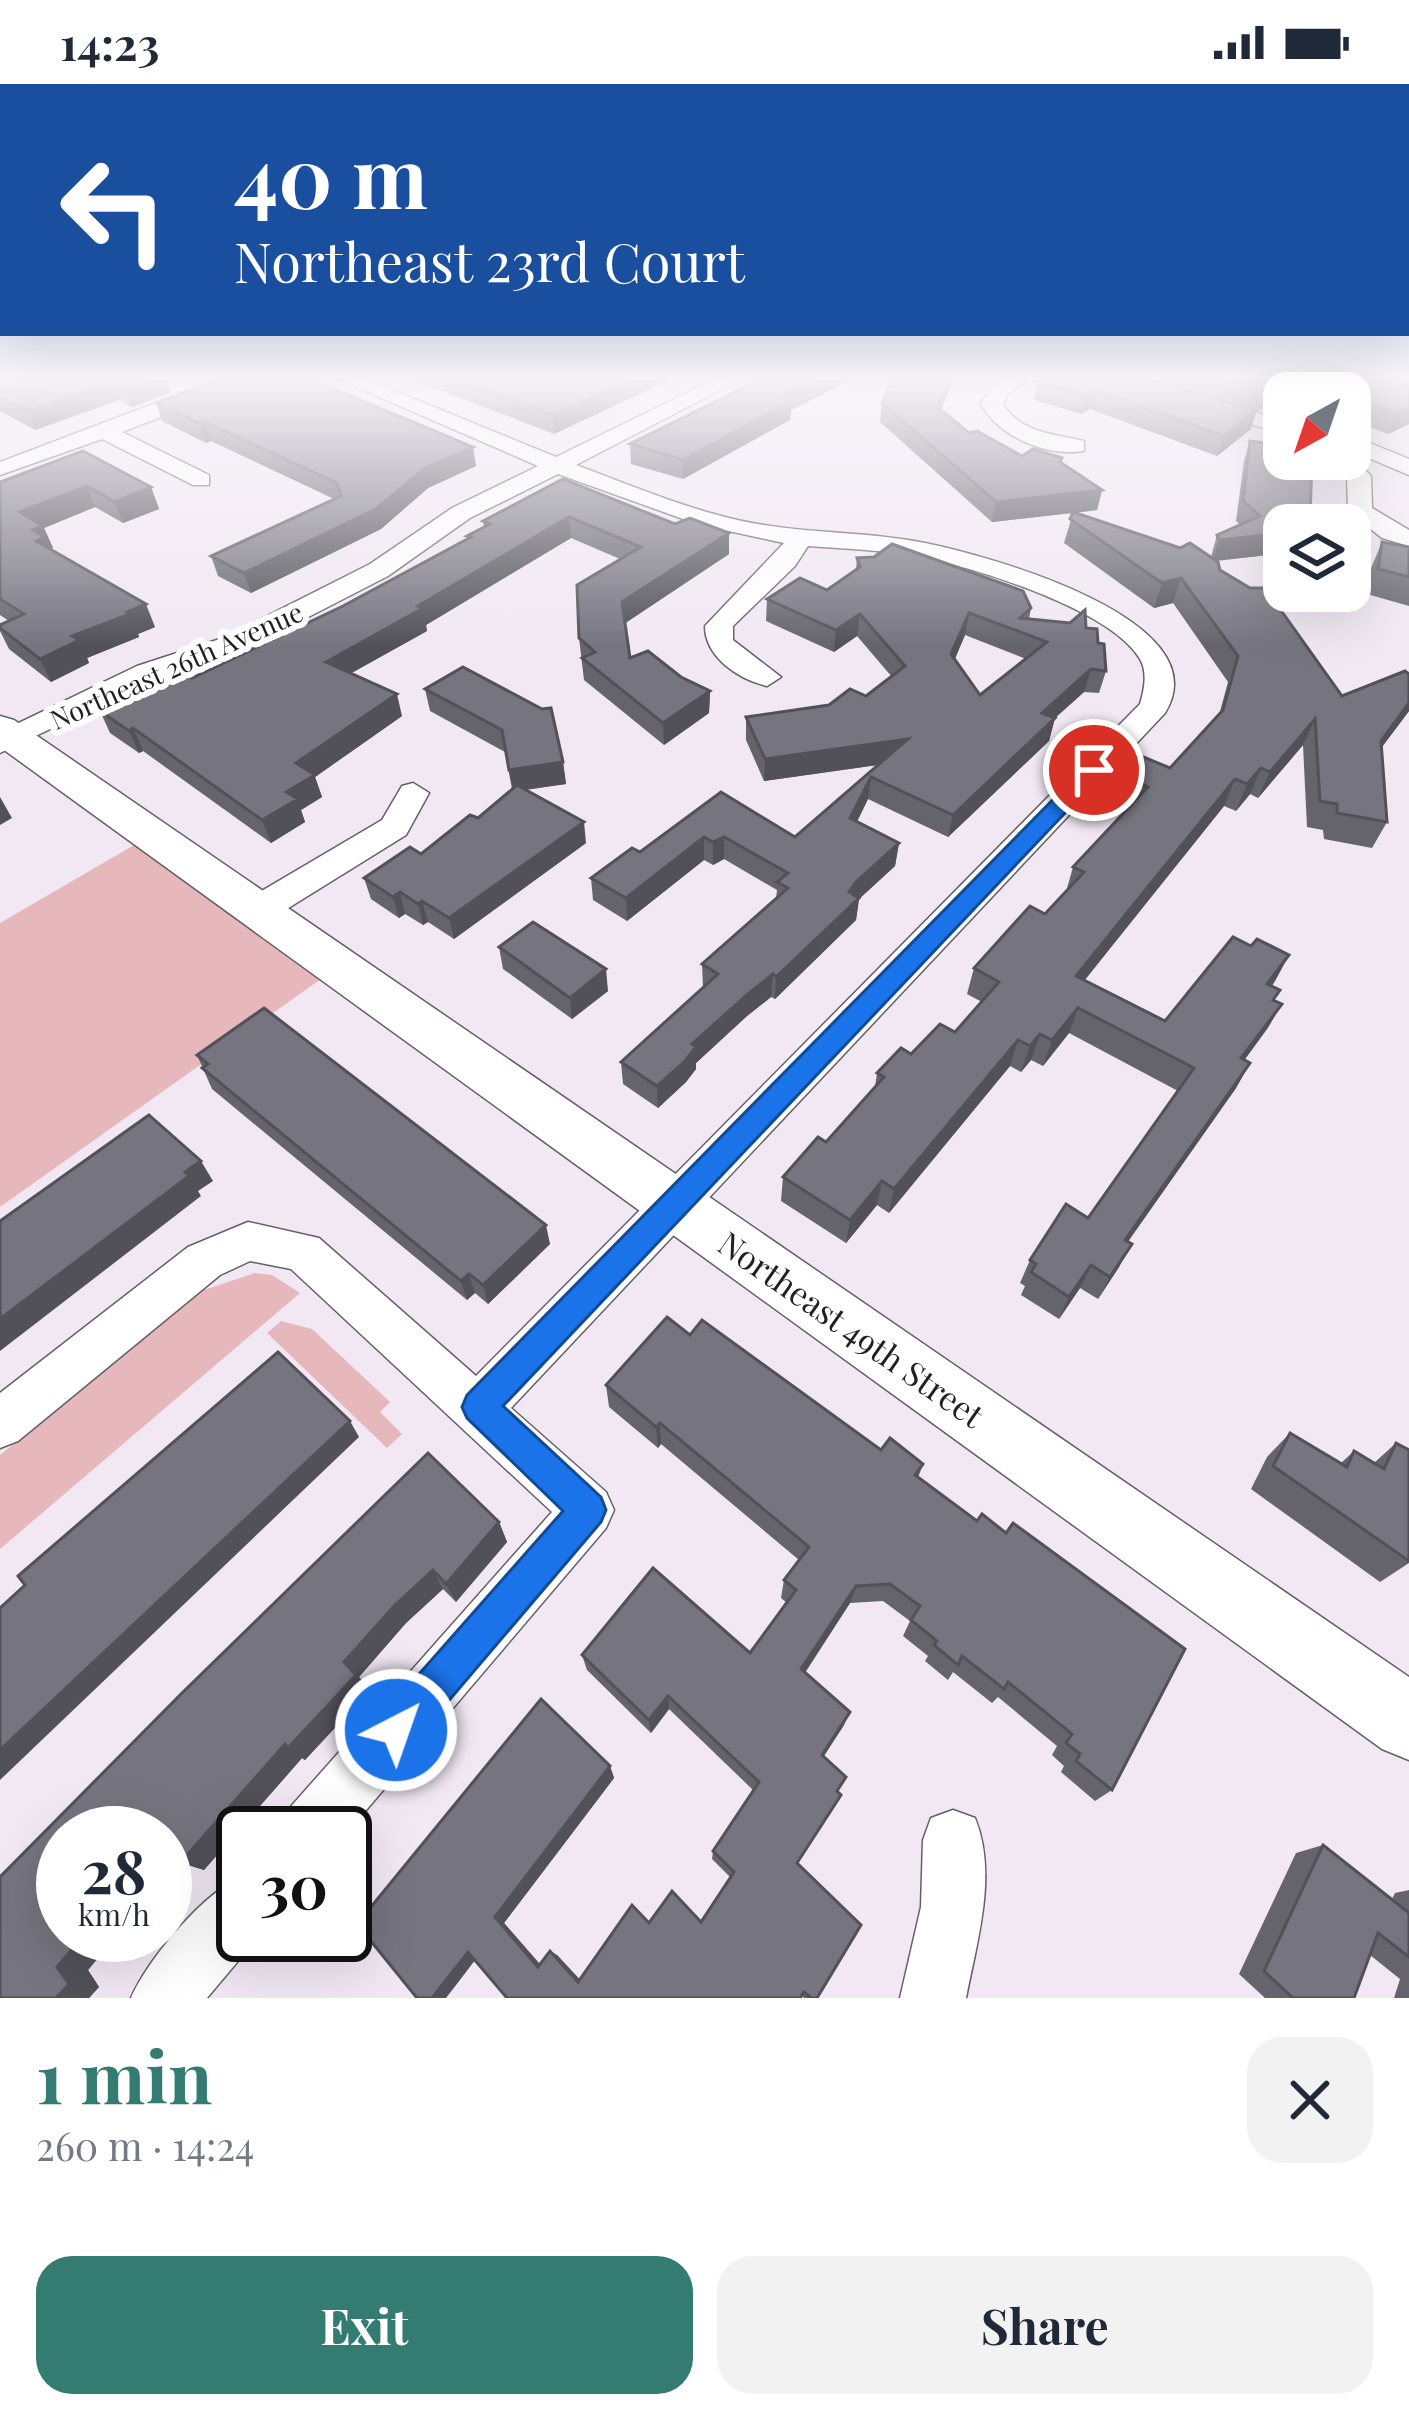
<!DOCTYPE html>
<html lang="en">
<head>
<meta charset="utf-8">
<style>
  :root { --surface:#fff; --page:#f2f2f3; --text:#1f2937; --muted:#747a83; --accent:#347b72 }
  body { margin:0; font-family:"Playfair Display",serif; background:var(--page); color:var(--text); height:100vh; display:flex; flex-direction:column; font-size:45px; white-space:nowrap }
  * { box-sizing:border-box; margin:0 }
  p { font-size:39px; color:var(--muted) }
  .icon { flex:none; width:66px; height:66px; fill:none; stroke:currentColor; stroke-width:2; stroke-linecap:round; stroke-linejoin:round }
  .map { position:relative; height:1914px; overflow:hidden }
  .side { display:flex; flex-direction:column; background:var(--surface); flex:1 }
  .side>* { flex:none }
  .hud { position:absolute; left:0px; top:0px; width:1410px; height:252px; box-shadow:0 12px 48px #0002; background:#1a4fa0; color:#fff; overflow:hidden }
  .needle { width:78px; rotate:220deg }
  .controls { position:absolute; left:1263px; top:288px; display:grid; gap:24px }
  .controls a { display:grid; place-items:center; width:108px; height:108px; border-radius:24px; background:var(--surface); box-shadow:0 12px 48px #0002; font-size:60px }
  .speed { position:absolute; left:36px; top:1722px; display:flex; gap:24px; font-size:60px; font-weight:700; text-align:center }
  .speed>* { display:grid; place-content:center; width:156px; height:156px; border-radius:50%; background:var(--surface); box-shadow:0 12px 48px #0002; line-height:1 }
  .speed small { font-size:30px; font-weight:400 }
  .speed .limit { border:6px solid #111; border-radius:18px; background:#fff; color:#111 }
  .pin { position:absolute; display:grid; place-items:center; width:102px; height:102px; color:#fff; margin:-51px; border:6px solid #fff; border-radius:50%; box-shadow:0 3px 12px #0007 }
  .me { position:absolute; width:132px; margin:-66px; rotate:41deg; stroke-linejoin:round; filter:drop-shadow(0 0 9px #0008) }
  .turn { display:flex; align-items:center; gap:42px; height:252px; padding:0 36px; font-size:54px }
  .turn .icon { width:156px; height:156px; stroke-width:2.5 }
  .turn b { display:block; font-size:84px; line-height:102px }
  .round { display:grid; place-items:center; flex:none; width:126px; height:126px; border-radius:36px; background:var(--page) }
  .summary { display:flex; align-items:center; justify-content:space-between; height:204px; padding:0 36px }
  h1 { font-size:72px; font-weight:700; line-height:90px; color:var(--accent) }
  .primary-button { display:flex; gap:24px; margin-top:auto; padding:24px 36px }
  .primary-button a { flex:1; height:138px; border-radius:36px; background:var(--accent); color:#fff; font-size:48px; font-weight:700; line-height:138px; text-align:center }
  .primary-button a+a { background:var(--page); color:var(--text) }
  .status { display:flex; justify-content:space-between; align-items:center; height:84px; padding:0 60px; background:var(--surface); direction:ltr }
  .status svg { height:33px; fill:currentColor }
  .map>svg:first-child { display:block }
  .green { fill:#e6b8bc }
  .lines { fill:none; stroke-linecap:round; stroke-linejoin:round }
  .minor-casing { stroke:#665f68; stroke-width:3 }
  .tertiary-casing { stroke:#665f68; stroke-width:3 }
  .minor { fill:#fff; fill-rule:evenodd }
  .tertiary { fill:#fff; fill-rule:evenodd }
  .wall { fill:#65646d; fill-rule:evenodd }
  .shaded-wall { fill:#525159 }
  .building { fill:#75747f; stroke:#525159; stroke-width:3; fill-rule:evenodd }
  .route { fill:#1a73e8; stroke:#114b97; stroke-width:3 }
  .labels { text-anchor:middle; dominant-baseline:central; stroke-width:12; stroke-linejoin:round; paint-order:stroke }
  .far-street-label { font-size:27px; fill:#221f22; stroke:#fff }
  .street-label { font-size:33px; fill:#221f22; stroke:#fff }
</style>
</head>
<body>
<div class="status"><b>14:23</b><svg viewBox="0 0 49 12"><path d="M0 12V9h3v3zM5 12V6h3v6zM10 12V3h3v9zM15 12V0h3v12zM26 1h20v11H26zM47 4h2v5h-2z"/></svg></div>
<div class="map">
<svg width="1409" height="1914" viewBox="0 0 1409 1914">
  <rect width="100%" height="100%" fill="#f1e8f3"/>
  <!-- green -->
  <g class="green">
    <polygon points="141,757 328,890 0,1123 0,839"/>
    <polygon points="255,1189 272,1191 300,1209 0,1465 0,1371 204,1206"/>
    <polygon points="281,1237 312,1245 390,1318 380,1328 402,1350 387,1364 267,1249"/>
  </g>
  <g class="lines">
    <defs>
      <g id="minor">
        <polygon points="219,295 240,295 231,306 122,348 209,391 209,401 193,401 102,355 0,391 0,378"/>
        <path d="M338,295H365L556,373L715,295H741L576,381C630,401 686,425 742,437C802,450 865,447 925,459C985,471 1223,535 1165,629L511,1324L606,1408L614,1426L606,1444L345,1751L277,1749L286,1728L552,1428L291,1185L250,1177L220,1191L18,1357L0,1364V1309L188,1163L248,1138L319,1154L476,1292L1140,620C1144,606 1148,589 1140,575C1111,526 981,486 927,474C887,466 847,465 808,462L795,482L733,542V556L781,593L767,602C738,595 705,573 705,542L784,459L697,440L558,390L470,434L388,492L246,565L157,594L0,669V648L137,582L226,553L370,480L452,424L538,382Z"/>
        <path d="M1003,295H1028L1008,310L1003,320C1020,349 1054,350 1084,357V367C1047,373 999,353 981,320L992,302Z"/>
        <polygon points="1104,295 1136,295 1284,336 1284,350 1107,299"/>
        <polygon points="1350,351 1409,375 1409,391 1350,366"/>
        <polygon points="1350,370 1371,392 1372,424 1409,446 1409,462 1382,454 1348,427 1347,393 1333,375 1350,375"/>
        <polygon points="413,699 429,709 406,751 269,836 256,839 243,836 238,827 243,818 382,736 402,702"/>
        <path d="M953,1726L975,1734C998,1790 977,1857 966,1914H900L921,1823L923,1756L931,1734Z"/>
        <path d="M243,1792V1851H260L207,1914H131C148,1875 204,1808 243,1792Z"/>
      </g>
      <polygon id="tertiary" points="0,632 14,636 1409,1593 1409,1676 1382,1665 0,663"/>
    </defs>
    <!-- minor casing -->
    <use href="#minor" class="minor-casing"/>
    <!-- tertiary casing -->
    <use href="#tertiary" class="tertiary-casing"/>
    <!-- minor -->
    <use href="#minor" class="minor"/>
    <!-- tertiary -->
    <use href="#tertiary" class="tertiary"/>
  </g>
  <!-- wall -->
  <g class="wall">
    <polygon points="0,295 167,295 171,308 132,323 119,316 35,346 0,327"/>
    <polygon points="411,295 671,295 554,350"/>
    <polygon points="1146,295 1251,345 1217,372 1090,325 1081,330 1034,316 1038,297"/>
    <polygon points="1152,295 1299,295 1294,309 1284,309 1272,328"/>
    <polygon points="1409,295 1409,340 1388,350 1350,335 1350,310"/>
    <polygon points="953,296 941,326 969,349 1022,372 1061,379 1102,406 1097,426 1074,429 1211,473 1217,451 1240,441 1236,437 1244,377 1250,357 1284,441 1284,478 1276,470 1216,477 1220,486 1342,612 1409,619 1409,627 1381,664 1387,738 1372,764 1324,755 1323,746 1307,743 1303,661 1258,714 1250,710 1236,727 1224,722 1084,897 1165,937 1251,862 1289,871 1272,902 1280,906 1274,916 1282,920 1267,945 1244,976 1250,979 1236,1004 1128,1157 1119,1183 1098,1215 1080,1204 1059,1235 1021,1211 1025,1202 1020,1199 1030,1176 1088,1134 1178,1007 1069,949 1043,982 1031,976 1021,988 1010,982 889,1129 877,1121 846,1159 781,1117 783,1093 826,1058 875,1003 877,989 955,948 982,918 967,910 974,884 1045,830 1066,808 1073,783 1128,725 1095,710 1103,684 1170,684 1219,631 1228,598 1173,519 1154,524 1064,459 1073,429 992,438 880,338 882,319"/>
    <polygon points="156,319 476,382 428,404 381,445 251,509 218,492 211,472 334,415 211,357 206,359 162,337"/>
    <polygon points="791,326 790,336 683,395 631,380 630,360"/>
    <polygon points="563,395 675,440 729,449 729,470 625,539 630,574 681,593 710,607 709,629 664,661 584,596 579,554 620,475 571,454 426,541 427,547 351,589 402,632 315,693 322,713 301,726 305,738 271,759 143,667 139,669 110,649 100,627 192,594 343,522 468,455 467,452 484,443 483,437"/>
    <polygon points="0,398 151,403 159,425 123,439 95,423 44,444 53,464 50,465 155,543 138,550 139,553 87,574 89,579 51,598 9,565 0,547 0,541 9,537 0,531"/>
    <polygon points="1382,458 1409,463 1409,522 1367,510 1371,484"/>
    <path d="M857,474L1031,524L1029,535L1086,544L1098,559L1106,587L1099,609L1084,608L1055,634L1049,657L948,753L868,715L857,738L899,759L895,782L859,815L856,836L775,915L771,913L747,932L696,979V985L686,998L658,1024L623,1000L621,978L703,904L702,880L776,815L777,806L724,775L713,781L704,776L627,837L593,816L591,794L640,768L721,708L795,753L878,681L764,697L746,656V633L829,621L866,612L892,593L857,552L834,568L766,537L767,515L827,506L856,485ZM965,551L1026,575L980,611L955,575Z"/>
    <polygon points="425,605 563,678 566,700 526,706 586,759 454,855 428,838 423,841 405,830 399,834 371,815 364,794 421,770 478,734 512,705 505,668 430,627"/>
    <polygon points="499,863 608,907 572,935 503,885"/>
    <polygon points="197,971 550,1160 488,1220 475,1209 467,1216 212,1005"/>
    <polygon points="690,1251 881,1366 923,1380 918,1394 1112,1706 1095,1717 1061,1688 1064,1682 1052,1671 1057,1662 998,1613 992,1619 953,1588 948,1596 925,1577 928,1572 903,1552 910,1537 883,1517 850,1519 805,1589 844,1641 824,1672 837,1708 797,1780 817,1914 804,1914 802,1912 507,1914 475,1876 446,1914 610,1682 614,1694 504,1839 540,1881 557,1871 580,1896 649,1839 701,1838 730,1793 712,1775 713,1767 753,1706 669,1625 651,1649 587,1586 582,1571 750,1569 787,1519 781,1514 784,1496 799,1476 661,1360 658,1364 609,1323 606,1301"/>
    <polygon points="1290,1349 1341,1379 1354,1367 1374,1379 1396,1359 1407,1365 1409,1364 1409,1479 1380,1498 1251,1405 1267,1373"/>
    <polygon points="499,1438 507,1458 456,1518 443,1505 406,1539 359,1593 370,1606 305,1676 302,1674 204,1786 182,1779 165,1797 165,1749 63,1851 117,1851 88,1886 99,1903 89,1914 0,1914 181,1610"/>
    <polygon points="1323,1761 1392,1815 1395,1809 1409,1806 1409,1914 1394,1914 1400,1895 1370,1871 1354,1914 1265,1914 1239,1890 1296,1769"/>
  </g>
  <!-- shaded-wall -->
  <g class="shaded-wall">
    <polygon points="153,295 167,295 171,308 132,323 126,305"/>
    <polygon points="631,295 671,295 554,350 553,331"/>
    <polygon points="817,295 853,295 791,326 790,336 683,395 683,376 779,313"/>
    <polygon points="949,295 956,295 953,296 935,342 937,323"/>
    <polygon points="1297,295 1299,295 1294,309 1284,309 1284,318 1272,328 1279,309"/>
    <polygon points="112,298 119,316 35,346 27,327"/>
    <polygon points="1094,306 1090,325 1081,330 1086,311"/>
    <polygon points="1409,324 1409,340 1388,350 1396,330"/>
    <polygon points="1257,326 1251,345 1217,372 1224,352"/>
    <polygon points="205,338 211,357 206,359 200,340"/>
    <polygon points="473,363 476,382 428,404 381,445 251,509 244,489 425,384"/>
    <polygon points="87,402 95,423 44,444 53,464 50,465 46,479 20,428"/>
    <polygon points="151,403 159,425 123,439 115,418"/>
    <polygon points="1102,406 1097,426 992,438 996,418"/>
    <polygon points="569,433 571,454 426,541 427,547 332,600 326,578"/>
    <polygon points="729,449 729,470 624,540 622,518"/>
    <polygon points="1284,449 1276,470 1212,477 1219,456"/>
    <polygon points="1181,494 1173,519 1154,524 1162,499"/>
    <polygon points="146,520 155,543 138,550 139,553 87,574 89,579 51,598 40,575 72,552"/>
    <polygon points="969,529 965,551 947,592 951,570"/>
    <polygon points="860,530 857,552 834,568 836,546"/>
    <polygon points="1091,585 1084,608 1055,634 1049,657 948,753 953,731 1042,629"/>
    <polygon points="710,607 709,629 664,661 663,639"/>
    <polygon points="397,610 402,632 315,693 322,713 301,726 305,738 271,759 262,736 286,708 296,679"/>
    <polygon points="1409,619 1409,627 1367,683 1381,657"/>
    <polygon points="1315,635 1303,661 1258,714 1270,688"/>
    <polygon points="133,644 143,667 139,669 129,647"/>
    <polygon points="908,655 905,677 764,697 765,675"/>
    <polygon points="563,678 566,700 513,707 509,686"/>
    <polygon points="1261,684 1250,710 1236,727 1247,700"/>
    <polygon points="871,693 868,715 847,757 850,734"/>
    <polygon points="1235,695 1224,722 1067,918 1076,892"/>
    <polygon points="0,713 12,734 0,741"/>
    <polygon points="584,738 586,759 454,855 449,834"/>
    <polygon points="704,753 704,776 627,837 626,814"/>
    <polygon points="724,753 724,775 713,781 713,758"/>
    <polygon points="899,759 895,782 859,815 856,836 775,915 776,893 849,808 856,798"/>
    <polygon points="400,808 405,830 399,834 393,813"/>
    <polygon points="422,817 428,838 423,841 418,820"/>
    <polygon points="1289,871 1275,897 1254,925 1267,900"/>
    <polygon points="606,885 608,907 572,935 570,914"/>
    <polygon points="773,890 771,913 747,932 696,979 696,985 686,998 658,1024 657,1002 692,960 748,910"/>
    <polygon points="1282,920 1267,945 1227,1000 1241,974"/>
    <polygon points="1078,924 1069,949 1043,982 1052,956"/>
    <polygon points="1040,950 1031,976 1021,988 1030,962"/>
    <polygon points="1018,956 1010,982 889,1129 894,1105"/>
    <polygon points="1250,979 1236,1004 1113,1179 1125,1156"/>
    <polygon points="201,1077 213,1097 198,1107 201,1112 0,1267 0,1235"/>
    <polygon points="882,1097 877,1121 846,1159 850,1136"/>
    <polygon points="546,1141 550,1160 488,1220 483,1201"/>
    <polygon points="1132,1160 1119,1183 1098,1215 1110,1193"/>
    <polygon points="1091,1181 1080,1204 1059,1235 1069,1213"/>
    <polygon points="469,1190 475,1209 467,1216 461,1197"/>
    <polygon points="350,1337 359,1353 0,1696 0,1666"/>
    <polygon points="660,1339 661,1360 658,1364 656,1343"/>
    <polygon points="499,1438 507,1458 456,1518 446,1500"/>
    <polygon points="433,1486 443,1505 406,1539 359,1593 370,1606 305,1676 302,1674 204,1786 182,1779 165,1797 165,1762 344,1578 394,1522"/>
    <polygon points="856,1502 850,1519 797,1600 801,1585"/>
    <polygon points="668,1612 669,1625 651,1649 649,1636"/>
    <polygon points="850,1628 844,1641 817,1682 822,1671"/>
    <polygon points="610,1682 614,1694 504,1839 546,1887 538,1883 495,1833"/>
    <polygon points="84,1851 117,1851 88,1886 99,1903 89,1914 56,1914 57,1883"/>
    <polygon points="550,1867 557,1871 584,1900 578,1898"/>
    <polygon points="468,1868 478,1872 446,1914 432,1914"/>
  </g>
  <!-- building -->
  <g class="building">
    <polygon points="0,295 153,295 126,305 112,298 27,327 0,313"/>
    <polygon points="226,295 310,295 473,363 425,384 376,425 244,489 211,472 341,412 337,399 205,338 200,340 156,319"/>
    <polygon points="456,295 631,295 553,331"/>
    <polygon points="761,295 817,295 779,313 791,317 683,376 630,360"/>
    <polygon points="893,295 949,295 937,323 969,349 977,347 1022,372 1033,365 1062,374 1060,378 1102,406 996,418 882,319"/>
    <polygon points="1042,295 1146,295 1257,326 1224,352 1094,306 1086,311 1038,297"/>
    <polygon points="1225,295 1297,295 1279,309"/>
    <polygon points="1368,295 1409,295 1409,298 1403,304 1409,306 1409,324 1396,330 1350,313 1350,310"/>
    <polygon points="1250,357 1284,362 1284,375 1312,375 1310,434 1317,441 1284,441 1284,449 1219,456 1217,451 1260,432 1243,417"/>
    <polygon points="83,367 151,403 115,418 87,402 20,428 43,442 33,446 45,453 36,457 146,520 127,528 130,530 72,552 79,556 40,575 0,544 0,541 24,530 0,515 0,398"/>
    <polygon points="563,395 675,440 690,434 729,449 622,518 630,574 648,567 681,593 710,607 663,639 582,574 595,568 579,554 577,501 641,463 569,433 418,522 423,524 326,578 397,610 296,679 315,691 286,708 298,715 262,736 133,644 129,647 100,627 186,591 192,594 343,522 471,453 467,452 490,440 483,437"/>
    <polygon points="1073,428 1180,464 1190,459 1218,478 1220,486 1250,504 1265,504 1342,612 1405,587 1409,590 1409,619 1381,657 1387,738 1337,729 1337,720 1320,717 1315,635 1270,688 1261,684 1247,700 1235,695 1076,892 1165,937 1233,853 1251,862 1257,855 1289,871 1267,900 1280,906 1273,916 1282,920 1241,974 1250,979 1125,1156 1132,1160 1110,1193 1091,1181 1069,1213 1031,1188 1036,1180 1030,1176 1066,1120 1088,1134 1194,984 1078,924 1052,956 1040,950 1030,962 1018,956 894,1105 882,1097 850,1136 783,1093 818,1053 826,1058 884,993 877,989 901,964 911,970 940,940 955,948 999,898 974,884 1030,822 1045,830 1084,788 1073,783 1148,703 1103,684 1122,664 1170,684 1223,626 1238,572 1181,494 1162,499 1070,435"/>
    <polygon points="1382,458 1409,463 1409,493 1378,485"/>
    <path d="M892,460L1023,507L1031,524L1020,534L1070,539L1085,526L1086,544L1097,545L1098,559L1104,560L1106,587L1091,585L1042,629L1055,634L953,731L871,693L850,734L899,759L856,798L849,808L859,814L776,893L773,890L748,910L692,960L696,963L685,977L657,1002L621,978L718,890L702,880L788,804L777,798L788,789L724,753L713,758L704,753L626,814L591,794L632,764L640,768L721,708L795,753L908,655L765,675L746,633L829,621L850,605L866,612L905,582L860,530L836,546L767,515L800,494L827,506L860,483L857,474L874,473ZM969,529L1047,558L980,611L951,570Z"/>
    <polygon points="463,583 542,625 551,624 563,678 509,686 502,646 425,605"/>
    <polygon points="517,701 584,738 449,834 422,817 418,820 400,808 393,813 364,794 410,763 421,770 470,731 478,734"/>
    <polygon points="533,838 606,885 570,914 499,863"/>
    <polygon points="264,924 546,1141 483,1201 469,1190 461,1197 202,984 208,980 197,971"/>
    <polygon points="149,1031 201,1077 185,1088 189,1092 0,1235 0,1137"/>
    <polygon points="667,1233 690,1251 702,1236 881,1366 890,1354 923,1380 915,1391 977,1437 982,1430 1006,1449 1013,1439 1185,1565 1112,1706 1076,1677 1080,1670 1066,1659 1072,1650 1008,1598 1004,1605 962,1572 958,1581 934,1561 937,1557 911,1536 920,1522 890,1500 856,1502 801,1585 850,1628 822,1671 846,1693 837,1707 841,1711 797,1779 861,1841 817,1914 811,1914 804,1908 800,1914 507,1914 468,1868 432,1914 417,1914 357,1840 541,1615 610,1682 495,1833 538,1883 550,1867 578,1898 632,1821 649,1839 672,1807 701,1838 734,1788 713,1767 759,1698 668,1612 649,1636 582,1571 653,1484 750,1569 796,1506 784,1496 809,1463 660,1339 656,1343 606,1301"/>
    <polygon points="278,1268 350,1337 0,1666 0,1524 25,1501 18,1492"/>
    <polygon points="1290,1349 1347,1383 1354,1367 1384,1385 1396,1359 1409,1366 1409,1477 1273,1382"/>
    <polygon points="428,1369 499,1438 446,1500 433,1486 394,1522 344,1578 356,1591 288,1664 285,1660 181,1778 167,1760 165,1762 165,1749 63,1749 63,1851 84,1851 57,1883 69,1900 56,1914 0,1914 0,1793 181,1610"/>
    <polygon points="1323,1761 1409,1829 1409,1873 1378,1849 1354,1914 1293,1914 1264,1887"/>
  </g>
  <!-- sky -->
  <linearGradient id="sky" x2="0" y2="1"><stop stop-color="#99c1ee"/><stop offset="0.52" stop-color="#f9f5fa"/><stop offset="1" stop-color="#f9f5fa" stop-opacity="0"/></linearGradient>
  <rect width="1409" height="563" fill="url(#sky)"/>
  <!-- route -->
  <polygon class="route" points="1094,680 1101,682 1101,691 503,1322 601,1413 606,1426 601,1438 411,1661 396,1667 382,1661 376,1646 382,1632 563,1427 467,1334 462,1323 467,1311 1086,682"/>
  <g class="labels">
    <!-- far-street labels -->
    <g class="far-street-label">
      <text transform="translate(176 581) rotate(-24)">Northeast 26th Avenue</text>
    </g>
    <!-- street labels -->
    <g class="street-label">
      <text transform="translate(852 1244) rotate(35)">Northeast 49th Street</text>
    </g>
  </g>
</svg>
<div class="controls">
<a><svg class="needle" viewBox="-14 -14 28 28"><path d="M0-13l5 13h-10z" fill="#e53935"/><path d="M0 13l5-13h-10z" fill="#747a83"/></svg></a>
<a><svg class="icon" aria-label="layers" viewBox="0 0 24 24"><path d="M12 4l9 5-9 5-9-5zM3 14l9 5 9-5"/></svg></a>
</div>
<div class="speed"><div>28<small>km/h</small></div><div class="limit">30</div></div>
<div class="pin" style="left:1094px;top:686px;background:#d93025"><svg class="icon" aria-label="arrive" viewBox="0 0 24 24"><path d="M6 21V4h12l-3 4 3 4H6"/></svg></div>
<svg class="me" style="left:396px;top:1646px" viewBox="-20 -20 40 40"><circle r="17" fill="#1a73e8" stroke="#fff" stroke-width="3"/><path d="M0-11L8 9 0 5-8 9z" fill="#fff"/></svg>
<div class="hud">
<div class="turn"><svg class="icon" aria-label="left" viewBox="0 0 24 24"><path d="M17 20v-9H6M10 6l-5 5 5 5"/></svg><div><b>40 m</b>Northeast 23rd Court</div></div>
</div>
</div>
<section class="side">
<div class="summary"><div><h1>1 min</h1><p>260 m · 14:24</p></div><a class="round"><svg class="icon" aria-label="close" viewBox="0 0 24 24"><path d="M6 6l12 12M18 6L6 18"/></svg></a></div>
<div class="primary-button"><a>Exit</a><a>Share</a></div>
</section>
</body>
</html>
